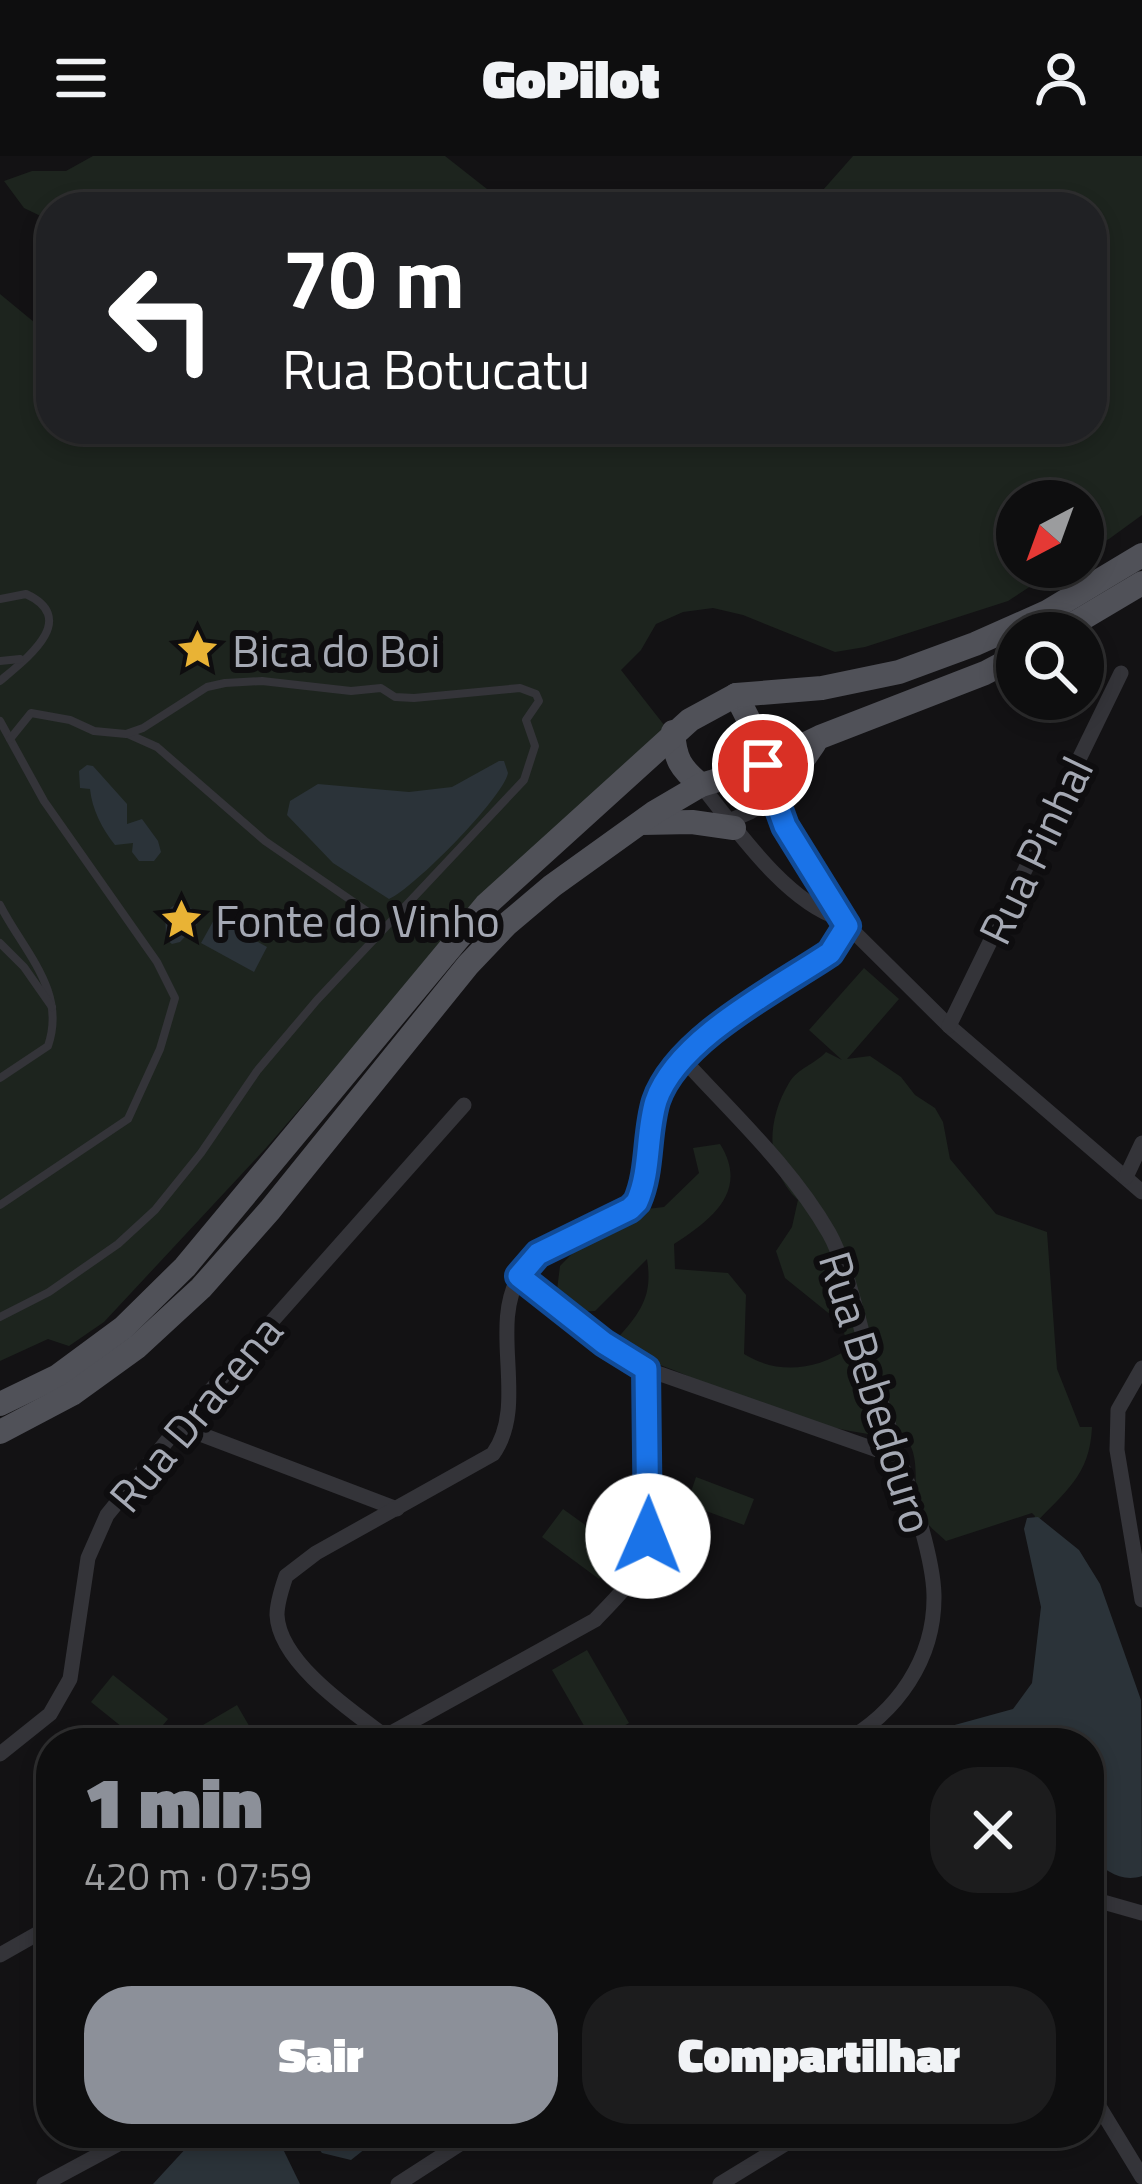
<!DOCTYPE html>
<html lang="pt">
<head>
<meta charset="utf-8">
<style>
  :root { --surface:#0e0e0f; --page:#1c1c1d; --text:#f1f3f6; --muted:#9b9c9e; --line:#2e2e2f; --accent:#8c9099 }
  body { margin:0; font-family:"Titillium Web",sans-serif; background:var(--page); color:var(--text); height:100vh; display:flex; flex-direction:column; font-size:45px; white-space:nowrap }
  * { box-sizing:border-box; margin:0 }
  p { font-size:39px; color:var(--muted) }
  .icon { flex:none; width:66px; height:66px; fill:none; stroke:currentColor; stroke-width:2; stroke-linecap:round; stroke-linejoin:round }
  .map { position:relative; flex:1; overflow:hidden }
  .sheet { position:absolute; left:36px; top:1572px; width:1068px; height:420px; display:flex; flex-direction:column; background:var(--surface); border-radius:48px; box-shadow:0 6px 18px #0003,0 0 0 3px var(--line) }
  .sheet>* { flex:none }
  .banner { position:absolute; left:36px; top:36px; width:1071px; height:252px; border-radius:48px; box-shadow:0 6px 18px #0003,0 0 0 3px var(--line); background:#202124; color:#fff; overflow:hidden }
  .needle { width:78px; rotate:221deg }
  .buttons { position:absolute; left:996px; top:324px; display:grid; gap:24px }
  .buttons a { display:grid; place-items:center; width:108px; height:108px; border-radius:50%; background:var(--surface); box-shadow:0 6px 18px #0003,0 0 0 3px var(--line); font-size:60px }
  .pin { position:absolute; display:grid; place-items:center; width:102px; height:102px; color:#fff; margin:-51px; border:6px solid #fff; border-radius:50%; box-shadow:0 3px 12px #0007 }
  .me { position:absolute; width:132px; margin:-66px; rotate:1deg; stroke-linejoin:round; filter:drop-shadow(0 0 9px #0008) }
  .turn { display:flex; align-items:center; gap:42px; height:252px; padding:0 48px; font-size:54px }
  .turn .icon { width:156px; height:156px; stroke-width:2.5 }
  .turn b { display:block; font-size:84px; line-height:102px }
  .round { display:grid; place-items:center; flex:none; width:126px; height:126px; border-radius:48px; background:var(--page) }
  .head { display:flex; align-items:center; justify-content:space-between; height:204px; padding:0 48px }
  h1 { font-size:72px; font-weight:800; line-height:90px; color:var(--accent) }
  .primary-button { display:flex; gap:24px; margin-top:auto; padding:24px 48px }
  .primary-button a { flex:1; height:138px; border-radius:48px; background:var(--accent); color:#fff; font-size:48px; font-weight:800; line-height:138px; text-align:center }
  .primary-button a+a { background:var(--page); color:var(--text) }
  header { display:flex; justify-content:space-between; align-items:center; height:156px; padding:0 48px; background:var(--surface); font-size:54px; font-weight:800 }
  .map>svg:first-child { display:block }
  .green { fill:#1d241e }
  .water { fill:#2b3339 }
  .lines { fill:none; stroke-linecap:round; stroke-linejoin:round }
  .service { stroke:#343439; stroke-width:8 }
  .minor { stroke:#343439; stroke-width:15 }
  .primary { stroke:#505158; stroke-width:24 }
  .route-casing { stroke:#114b97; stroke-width:30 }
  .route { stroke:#1a73e8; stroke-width:21 }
  .labels { text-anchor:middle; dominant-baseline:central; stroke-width:12; stroke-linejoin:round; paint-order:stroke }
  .poi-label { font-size:45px; fill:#a5a9b4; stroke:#0e0d0f; text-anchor:start }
  .street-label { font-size:45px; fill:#a5a9b4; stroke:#0e0d0f }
</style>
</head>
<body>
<header><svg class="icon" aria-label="menu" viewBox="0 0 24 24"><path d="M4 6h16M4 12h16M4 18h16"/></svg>GoPilot<svg class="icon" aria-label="person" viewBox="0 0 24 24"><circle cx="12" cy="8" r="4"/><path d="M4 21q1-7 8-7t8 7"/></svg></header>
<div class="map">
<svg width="1142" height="2028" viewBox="0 0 1142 2028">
  <rect width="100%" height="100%" fill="#131214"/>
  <!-- green -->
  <g class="green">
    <polygon points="93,0 445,0 501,44 520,51 51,51 51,65 24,52 4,25 32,15 66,15"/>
    <polygon points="853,0 1142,0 1142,359 1109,383 1083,395 1083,345 1017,345 1017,411 1060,411 1008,445 865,491 835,496 743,459 713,452 683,456 656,468 641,494 621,514 668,574 361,882 266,992 104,1166 69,1190 48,1183 0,1205 0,138 40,171 51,170 51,273 1092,273 1092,51 808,51"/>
    <path d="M864,812L899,843L847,903L870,900L901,921L915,939L935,952L943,966L950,1003L996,1058L1047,1076L1057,1213L1080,1271H1092C1090,1321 1063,1337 1031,1372L1035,1360L1032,1357L946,1385C940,1379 930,1372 925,1364C907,1338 925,1305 905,1281C845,1279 788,1261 733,1240C697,1227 657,1199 619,1204L617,1183C641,1156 653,1140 647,1103L595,1155L570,1156L557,1134L560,1110L612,1057L664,1051L699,1017L693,992L720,988C749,1034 713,1063 674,1088L675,1113L728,1117L746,1139L744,1198C778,1219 816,1214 848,1193L842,1168L785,1122L776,1095L792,1071L798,1044C765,1013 766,965 789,927C798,912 815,908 826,896L842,904L809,874Z"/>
    <polygon points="696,1321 754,1343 744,1369 687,1348"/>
    <polygon points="563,1353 620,1394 599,1423 542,1381"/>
    <polygon points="587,1494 629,1567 594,1587 552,1514"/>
    <polygon points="113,1519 168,1563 148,1587 142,1587 91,1546"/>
    <polygon points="237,1549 259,1587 213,1587 203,1569"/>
  </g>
  <!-- water -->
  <g class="water">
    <path d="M499,605H504L508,617C503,642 413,733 389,743L333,707L287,659L290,645L318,628L409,636L452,631Z"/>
    <path d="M87,609L93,610L127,648V668L142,663L158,685L161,696L154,705H139L132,696L133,687L115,689C102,673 92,653 90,633L80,632L79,615Z"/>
    <path d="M180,747L193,753L197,768L180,786L172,788L166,783C167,769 160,753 180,747Z"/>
    <polygon points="215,762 267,791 254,816 201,787"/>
    <path d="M1038,1361L1079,1394L1100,1428L1141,1544L1142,1720C1121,1727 1106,1714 1089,1702V1587H938L951,1570L1013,1553L1032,1527L1041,1451L1024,1373L1027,1362Z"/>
    <polygon points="200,1977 265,1977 282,1991 300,2028 153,2028"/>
    <polygon points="307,1977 385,1977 351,2004 322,1997"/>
  </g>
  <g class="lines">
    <!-- service -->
    <g class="service">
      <path d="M0,443L26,438C80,463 26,503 0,525"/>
      <polyline points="0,505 20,503"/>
      <polyline points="0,565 44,645 157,806 175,842 160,893 128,963 0,1049"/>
      <polyline points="128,578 157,591 265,685 371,758 383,770"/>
      <path d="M0,749C24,796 67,835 48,890L0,922"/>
      <polyline points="0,787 24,811 52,851"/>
      <polyline points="0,1161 49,1136 118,1088 155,1054 201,997 257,915 317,844 524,624 535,590 526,564 539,545 536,538 520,532 414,542 395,541 381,532 351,535 262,525 225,527 207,531 143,572 126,578 94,575 70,564 31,557 10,583"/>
    </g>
    <!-- minor -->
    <g class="minor">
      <polyline points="763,609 786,670 833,741 841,763 949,870 1142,1036"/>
      <path d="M701,629C736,673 786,746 841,763"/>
      <polyline points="729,665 750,656 773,640"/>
      <polyline points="949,870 1121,517"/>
      <path d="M682,902C733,958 791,1011 829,1077C849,1112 865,1193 878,1235C893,1289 933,1387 934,1439C935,1503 897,1557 842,1587"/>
      <polyline points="1126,1021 1142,987"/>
      <polyline points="519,1120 604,1187 646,1213 897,1301"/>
      <polyline points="1142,1212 1118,1254 1117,1294 1142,1444"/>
      <polyline points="179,1270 397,1353"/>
      <path d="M385,1580C350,1554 279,1506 277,1459C277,1446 282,1432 286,1420L316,1397L493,1298C529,1248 488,1171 520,1119C543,1081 596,1078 629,1053C651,1037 648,960 663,931C701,855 817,837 847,770"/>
      <path d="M373,1587L595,1464C611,1447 627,1433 637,1412C662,1360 648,1270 646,1213"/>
      <polyline points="0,1598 50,1558 70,1523 88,1402 107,1359 179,1270 464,949"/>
      <polyline points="1089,1742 1142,1757"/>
      <polyline points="0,1799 51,1770"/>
      <polyline points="1089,1934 1142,2021"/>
      <polyline points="44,2028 139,1977"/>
      <polyline points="398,2028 477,1977"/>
      <polyline points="720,2028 803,1977"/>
    </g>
    <!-- primary -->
    <g class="primary">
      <polyline points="1058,477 1142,427"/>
      <polyline points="736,539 759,584 763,609"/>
      <path d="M673,576C675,603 680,612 701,629"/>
      <polyline points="778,653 791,621 814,588"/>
      <polyline points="642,667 692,666 734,672"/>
      <polyline points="0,1248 58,1220 123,1172 185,1111 486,749 690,564 736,539 822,532 899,516 975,488 1047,456 1142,399"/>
      <polyline points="0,1276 72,1238 137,1191 201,1132 270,1054 468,809 507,768 552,730 655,656 701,629 752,614 820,581 985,517 1017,500"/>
    </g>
  </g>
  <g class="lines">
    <defs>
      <path id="route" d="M648,1380L646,1213L604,1187L519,1120L538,1098L630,1053L637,1046C651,1015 646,977 656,945C677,883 776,833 830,797L847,770L785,670L763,609"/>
    </defs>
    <!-- route casing -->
    <use href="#route" class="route-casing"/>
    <!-- route -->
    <use href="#route" class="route"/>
  </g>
  <!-- icons -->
  <defs>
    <symbol id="sight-bare" viewBox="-9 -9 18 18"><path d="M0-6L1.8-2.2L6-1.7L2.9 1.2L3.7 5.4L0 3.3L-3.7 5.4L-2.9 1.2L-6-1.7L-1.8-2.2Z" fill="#e9b335" stroke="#0e0d0f" stroke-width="2.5" paint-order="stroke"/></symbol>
  </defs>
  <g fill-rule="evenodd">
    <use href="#sight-bare" x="168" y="464" width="59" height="59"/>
    <use href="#sight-bare" x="152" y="734" width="59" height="59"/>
  </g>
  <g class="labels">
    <!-- poi labels -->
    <g class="poi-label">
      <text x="232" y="494">Bica do Boi</text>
      <text x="215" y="764">Fonte do Vinho</text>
    </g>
    <!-- street labels -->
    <g class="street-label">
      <text transform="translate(1035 694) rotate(-64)">Rua Pinhal</text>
      <text transform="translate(877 1236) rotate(73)">Rua Bebedouro</text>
      <text transform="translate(195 1257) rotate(-50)">Rua Dracena</text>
    </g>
  </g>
</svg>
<div class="buttons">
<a><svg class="needle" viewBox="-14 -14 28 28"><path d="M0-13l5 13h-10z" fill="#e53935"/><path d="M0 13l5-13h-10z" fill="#9b9c9e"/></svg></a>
<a><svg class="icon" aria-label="search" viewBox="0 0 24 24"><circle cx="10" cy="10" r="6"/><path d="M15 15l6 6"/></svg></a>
</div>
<div class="pin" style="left:763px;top:609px;background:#d93025"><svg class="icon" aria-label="arrive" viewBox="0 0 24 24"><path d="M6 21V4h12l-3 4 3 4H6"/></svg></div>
<svg class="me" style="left:648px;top:1380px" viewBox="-20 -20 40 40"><circle r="19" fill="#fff"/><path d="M0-13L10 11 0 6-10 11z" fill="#1a73e8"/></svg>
<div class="banner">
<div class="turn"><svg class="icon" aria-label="left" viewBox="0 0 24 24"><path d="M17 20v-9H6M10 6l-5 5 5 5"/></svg><div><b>70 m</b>Rua Botucatu</div></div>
</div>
<section class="sheet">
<div class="head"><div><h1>1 min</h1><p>420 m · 07:59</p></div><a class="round"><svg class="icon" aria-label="close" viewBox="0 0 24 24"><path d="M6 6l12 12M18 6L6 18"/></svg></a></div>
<div class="primary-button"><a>Sair</a><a>Compartilhar</a></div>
</section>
</div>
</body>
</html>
